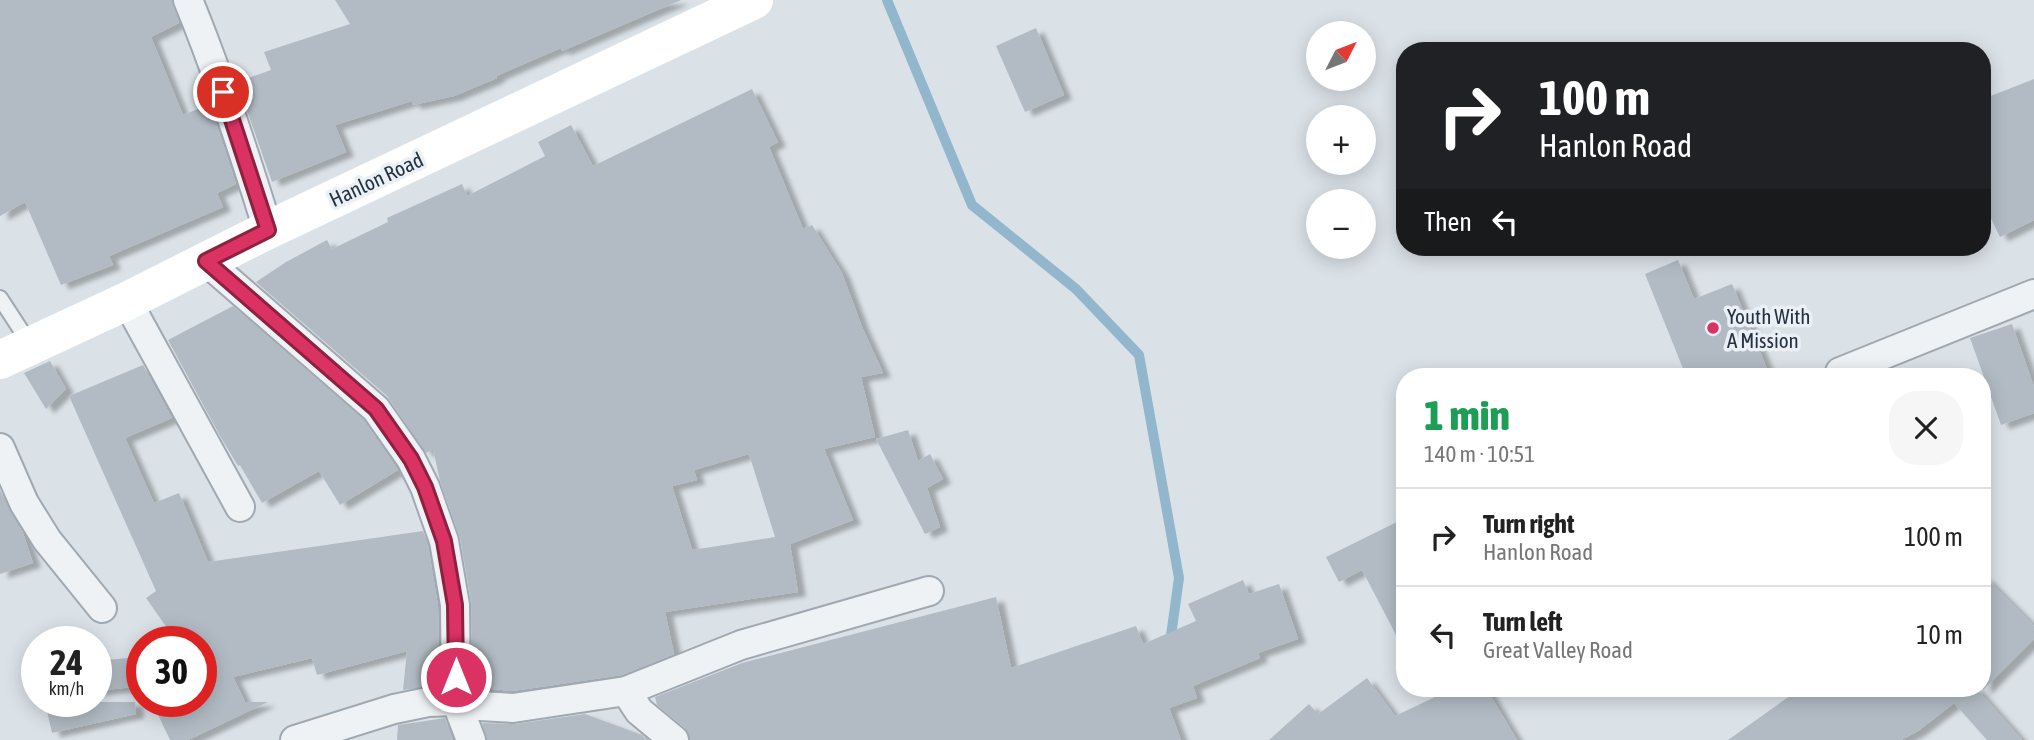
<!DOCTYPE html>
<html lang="en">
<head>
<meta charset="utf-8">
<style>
  :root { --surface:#fff; --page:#f6f6f6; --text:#222; --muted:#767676; --line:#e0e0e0 }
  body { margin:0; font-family:"Asap Condensed",sans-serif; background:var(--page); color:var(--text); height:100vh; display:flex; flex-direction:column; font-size:26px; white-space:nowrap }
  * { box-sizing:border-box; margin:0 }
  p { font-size:23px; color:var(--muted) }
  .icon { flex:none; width:38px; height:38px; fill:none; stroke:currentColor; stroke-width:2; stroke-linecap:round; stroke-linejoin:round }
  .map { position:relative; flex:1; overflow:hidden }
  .drawer { position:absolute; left:1396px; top:368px; width:595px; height:329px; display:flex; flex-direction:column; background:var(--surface); border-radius:28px; box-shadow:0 4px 18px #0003 }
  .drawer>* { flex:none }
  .top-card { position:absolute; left:1396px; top:42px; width:595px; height:214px; border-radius:28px; box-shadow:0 4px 18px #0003; background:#202124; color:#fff; overflow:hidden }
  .needle { width:46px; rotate:48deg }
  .controls { position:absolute; left:1306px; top:21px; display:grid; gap:14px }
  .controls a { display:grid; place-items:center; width:70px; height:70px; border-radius:50%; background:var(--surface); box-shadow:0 4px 18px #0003; font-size:35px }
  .speed { position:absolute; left:21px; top:626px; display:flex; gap:14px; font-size:35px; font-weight:700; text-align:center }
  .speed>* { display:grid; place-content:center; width:91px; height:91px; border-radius:50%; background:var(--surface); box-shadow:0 4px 18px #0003; line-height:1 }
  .speed small { font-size:18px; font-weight:400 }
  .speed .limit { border:10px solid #d22; background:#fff; color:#111 }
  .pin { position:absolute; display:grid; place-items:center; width:60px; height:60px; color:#fff; margin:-30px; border:4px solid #fff; border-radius:50%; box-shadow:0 2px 7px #0007 }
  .me { position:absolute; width:77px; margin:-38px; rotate:0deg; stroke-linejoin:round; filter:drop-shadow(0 0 5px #0008) }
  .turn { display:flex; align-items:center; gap:24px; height:147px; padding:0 28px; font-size:32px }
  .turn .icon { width:91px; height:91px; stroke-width:2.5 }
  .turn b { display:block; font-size:49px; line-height:60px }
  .then { display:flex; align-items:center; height:66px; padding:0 28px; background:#0003; gap:14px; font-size:26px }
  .round { display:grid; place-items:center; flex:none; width:74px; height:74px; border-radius:28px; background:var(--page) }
  .overview { display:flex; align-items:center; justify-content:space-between; height:119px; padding:0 28px }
  h1 { font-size:42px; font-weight:800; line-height:52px; color:#1e9e55 }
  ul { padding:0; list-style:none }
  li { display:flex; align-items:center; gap:21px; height:98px; padding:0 28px; border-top:2px solid var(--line) }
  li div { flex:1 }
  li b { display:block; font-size:26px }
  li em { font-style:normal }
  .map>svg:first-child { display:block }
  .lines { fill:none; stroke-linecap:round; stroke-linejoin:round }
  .stream { stroke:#92b6cb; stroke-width:10 }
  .building { fill:#b2bbc4; fill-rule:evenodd; filter:url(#shadow) }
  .lane-casing { stroke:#a0a9b1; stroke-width:18 }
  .street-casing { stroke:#a0a9b1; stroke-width:32 }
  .lane { stroke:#eef2f5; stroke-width:14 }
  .street { stroke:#eef2f5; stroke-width:28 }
  .secondary { stroke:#fff; stroke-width:38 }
  .route-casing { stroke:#8e2040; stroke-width:18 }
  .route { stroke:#da3262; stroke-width:12 }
  .poi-dot { fill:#da3262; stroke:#eaf0f5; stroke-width:2.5 }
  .labels { text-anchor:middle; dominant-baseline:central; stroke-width:7; stroke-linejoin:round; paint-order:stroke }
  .street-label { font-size:21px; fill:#24313e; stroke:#eaf0f5 }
  .poi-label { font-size:21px; fill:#24313e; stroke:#eaf0f5; text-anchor:start }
</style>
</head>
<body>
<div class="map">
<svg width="2034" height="740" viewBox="0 0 2034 740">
  <defs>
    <filter id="shadow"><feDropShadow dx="8" dy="4.5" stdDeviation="2" flood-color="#0004"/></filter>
  </defs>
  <rect width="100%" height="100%" fill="#dbe2e7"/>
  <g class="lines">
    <!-- stream -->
    <polyline class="stream" points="887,0 972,205 1076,289 1139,355 1179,578 1170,643"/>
  </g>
  <!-- building -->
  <g class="building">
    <polygon points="0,0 172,0 179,23 151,37 183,115 210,104 236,184 217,193 223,207 109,256 113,265 61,285 25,202 0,216"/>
    <polygon points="335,0 681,0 562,51 561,48 496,76 497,78 454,96 413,105 412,101 335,125 346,152 272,182 237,82 271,70 264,52 350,24"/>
    <polygon points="1036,28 1064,95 1025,112 996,46"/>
    <polygon points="2034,79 2034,220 2000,237 1983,202 1983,99"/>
    <path d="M752,89L778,142L769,147L803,229L812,225L842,273L862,327L883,373L861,377L875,437L824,449L853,520L790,544L798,592L665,612L674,654L622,675L512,691L472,687L471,602L460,538L440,481L433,449L426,453L387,396L256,282L286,262L327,240L332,249L388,222L387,218L462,184L467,196L545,156L538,142L571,125L593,166ZM749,454L775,537L692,550L672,486L697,480L694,470Z"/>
    <polygon points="1678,260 1694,299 1732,284 1770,376 1686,376 1645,274"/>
    <polygon points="233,306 364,420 398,470 340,505 319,471 262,503 240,465 238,466 220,436 168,340"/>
    <polygon points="2012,324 2034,387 2034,413 2001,425 1970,338"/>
    <polygon points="50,361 66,389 46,409 24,373"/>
    <polygon points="143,365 172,418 125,438 154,503 179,493 208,562 423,531 428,545 438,606 439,685 403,690 407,651 317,675 312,658 233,677 245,702 268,702 188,740 170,740 152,702 201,702 201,642 177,642 146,598 156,591 69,396"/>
    <polygon points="908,430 918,461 930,454 943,479 927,488 940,527 925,534 876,439"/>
    <polygon points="0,490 23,533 33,563 0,574"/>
    <polygon points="1405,518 1405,652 1362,570 1339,582 1326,557"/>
    <polygon points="1983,575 2034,626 2034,639 1983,690"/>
    <polygon points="1243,580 1249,594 1279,584 1298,639 1258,653 1260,658 1193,686 1197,698 1169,708 1181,740 690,740 685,728 657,705 655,697 742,663 996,597 1011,668 1136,626 1143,644 1196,621 1188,604"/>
    <polygon points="139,657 142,686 96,691 96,661"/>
    <polygon points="1367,678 1395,716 1454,688 1486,688 1517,740 1269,740 1309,704 1318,714"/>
    <polygon points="1801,688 1976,688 2022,740 1987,740 1954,703 1918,731 1901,740 1728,740"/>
    <polygon points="45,702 135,702 136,714 52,733"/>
    <polygon points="585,714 642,735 646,740 487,740 482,723 515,724"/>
    <polygon points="445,718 453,740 397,740 398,725"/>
  </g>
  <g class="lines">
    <defs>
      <polyline id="lane" points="0,298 30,344"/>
      <g id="street">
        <path d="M188,0C219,75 244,152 268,230"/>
        <polyline points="206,261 376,409 411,459 425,487 444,541 455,605 456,701 471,740"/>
        <polyline points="127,301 240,507"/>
        <polyline points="1840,372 2034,294"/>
        <polyline points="0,448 24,503 47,540 102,608"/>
        <polyline points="626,691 639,711 674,740"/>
        <polyline points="295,740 394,709 428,702 456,701 480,706 513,708 626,691 741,645 929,591"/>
      </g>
    </defs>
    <!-- lane casing -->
    <use href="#lane" class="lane-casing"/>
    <!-- street casing -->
    <use href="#street" class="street-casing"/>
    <!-- lane -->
    <use href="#lane" class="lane"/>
    <!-- street -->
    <use href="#street" class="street"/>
    <!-- secondary -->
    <polyline class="secondary" points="0,360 127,301 268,230 754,0"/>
  </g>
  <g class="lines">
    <defs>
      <polyline id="route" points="223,92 268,230 206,261 376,409 411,459 425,487 444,541 455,605 456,677"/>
    </defs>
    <!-- route casing -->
    <use href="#route" class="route-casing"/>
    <!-- route -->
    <use href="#route" class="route"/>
  </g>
  <!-- markers -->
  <circle class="poi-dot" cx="1713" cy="328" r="7"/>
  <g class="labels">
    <!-- street labels -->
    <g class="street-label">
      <text transform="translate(376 179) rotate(-25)">Hanlon Road</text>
    </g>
    <!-- poi labels -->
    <g class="poi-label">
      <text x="1727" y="316">Youth With<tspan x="1727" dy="24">A Mission</tspan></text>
    </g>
  </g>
</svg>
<div class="controls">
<a><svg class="needle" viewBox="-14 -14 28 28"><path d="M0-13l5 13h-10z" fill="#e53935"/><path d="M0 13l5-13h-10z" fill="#767676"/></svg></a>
<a>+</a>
<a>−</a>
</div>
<div class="speed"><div>24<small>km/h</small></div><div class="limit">30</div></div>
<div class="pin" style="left:223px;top:92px;background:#d93025"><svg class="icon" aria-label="arrive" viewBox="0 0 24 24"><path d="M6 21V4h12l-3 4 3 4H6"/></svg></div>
<svg class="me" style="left:456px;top:677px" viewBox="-20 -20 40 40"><circle r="17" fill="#da3262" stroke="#fff" stroke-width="3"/><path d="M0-11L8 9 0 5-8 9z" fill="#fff"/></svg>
<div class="top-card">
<div class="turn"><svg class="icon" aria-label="right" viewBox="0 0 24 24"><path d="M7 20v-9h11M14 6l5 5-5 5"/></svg><div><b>100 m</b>Hanlon Road</div></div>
<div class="then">Then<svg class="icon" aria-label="left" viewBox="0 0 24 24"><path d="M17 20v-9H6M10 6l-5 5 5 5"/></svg></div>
</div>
<section class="drawer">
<div class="overview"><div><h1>1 min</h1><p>140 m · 10:51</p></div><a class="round"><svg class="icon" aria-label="close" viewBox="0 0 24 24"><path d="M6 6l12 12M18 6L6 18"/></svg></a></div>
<ul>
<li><svg class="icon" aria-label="right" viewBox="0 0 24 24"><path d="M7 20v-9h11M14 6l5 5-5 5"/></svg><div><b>Turn right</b><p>Hanlon Road</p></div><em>100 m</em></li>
<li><svg class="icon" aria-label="left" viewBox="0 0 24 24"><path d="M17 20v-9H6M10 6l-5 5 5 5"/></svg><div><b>Turn left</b><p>Great Valley Road</p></div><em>10 m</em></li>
</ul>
</section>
</div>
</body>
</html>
